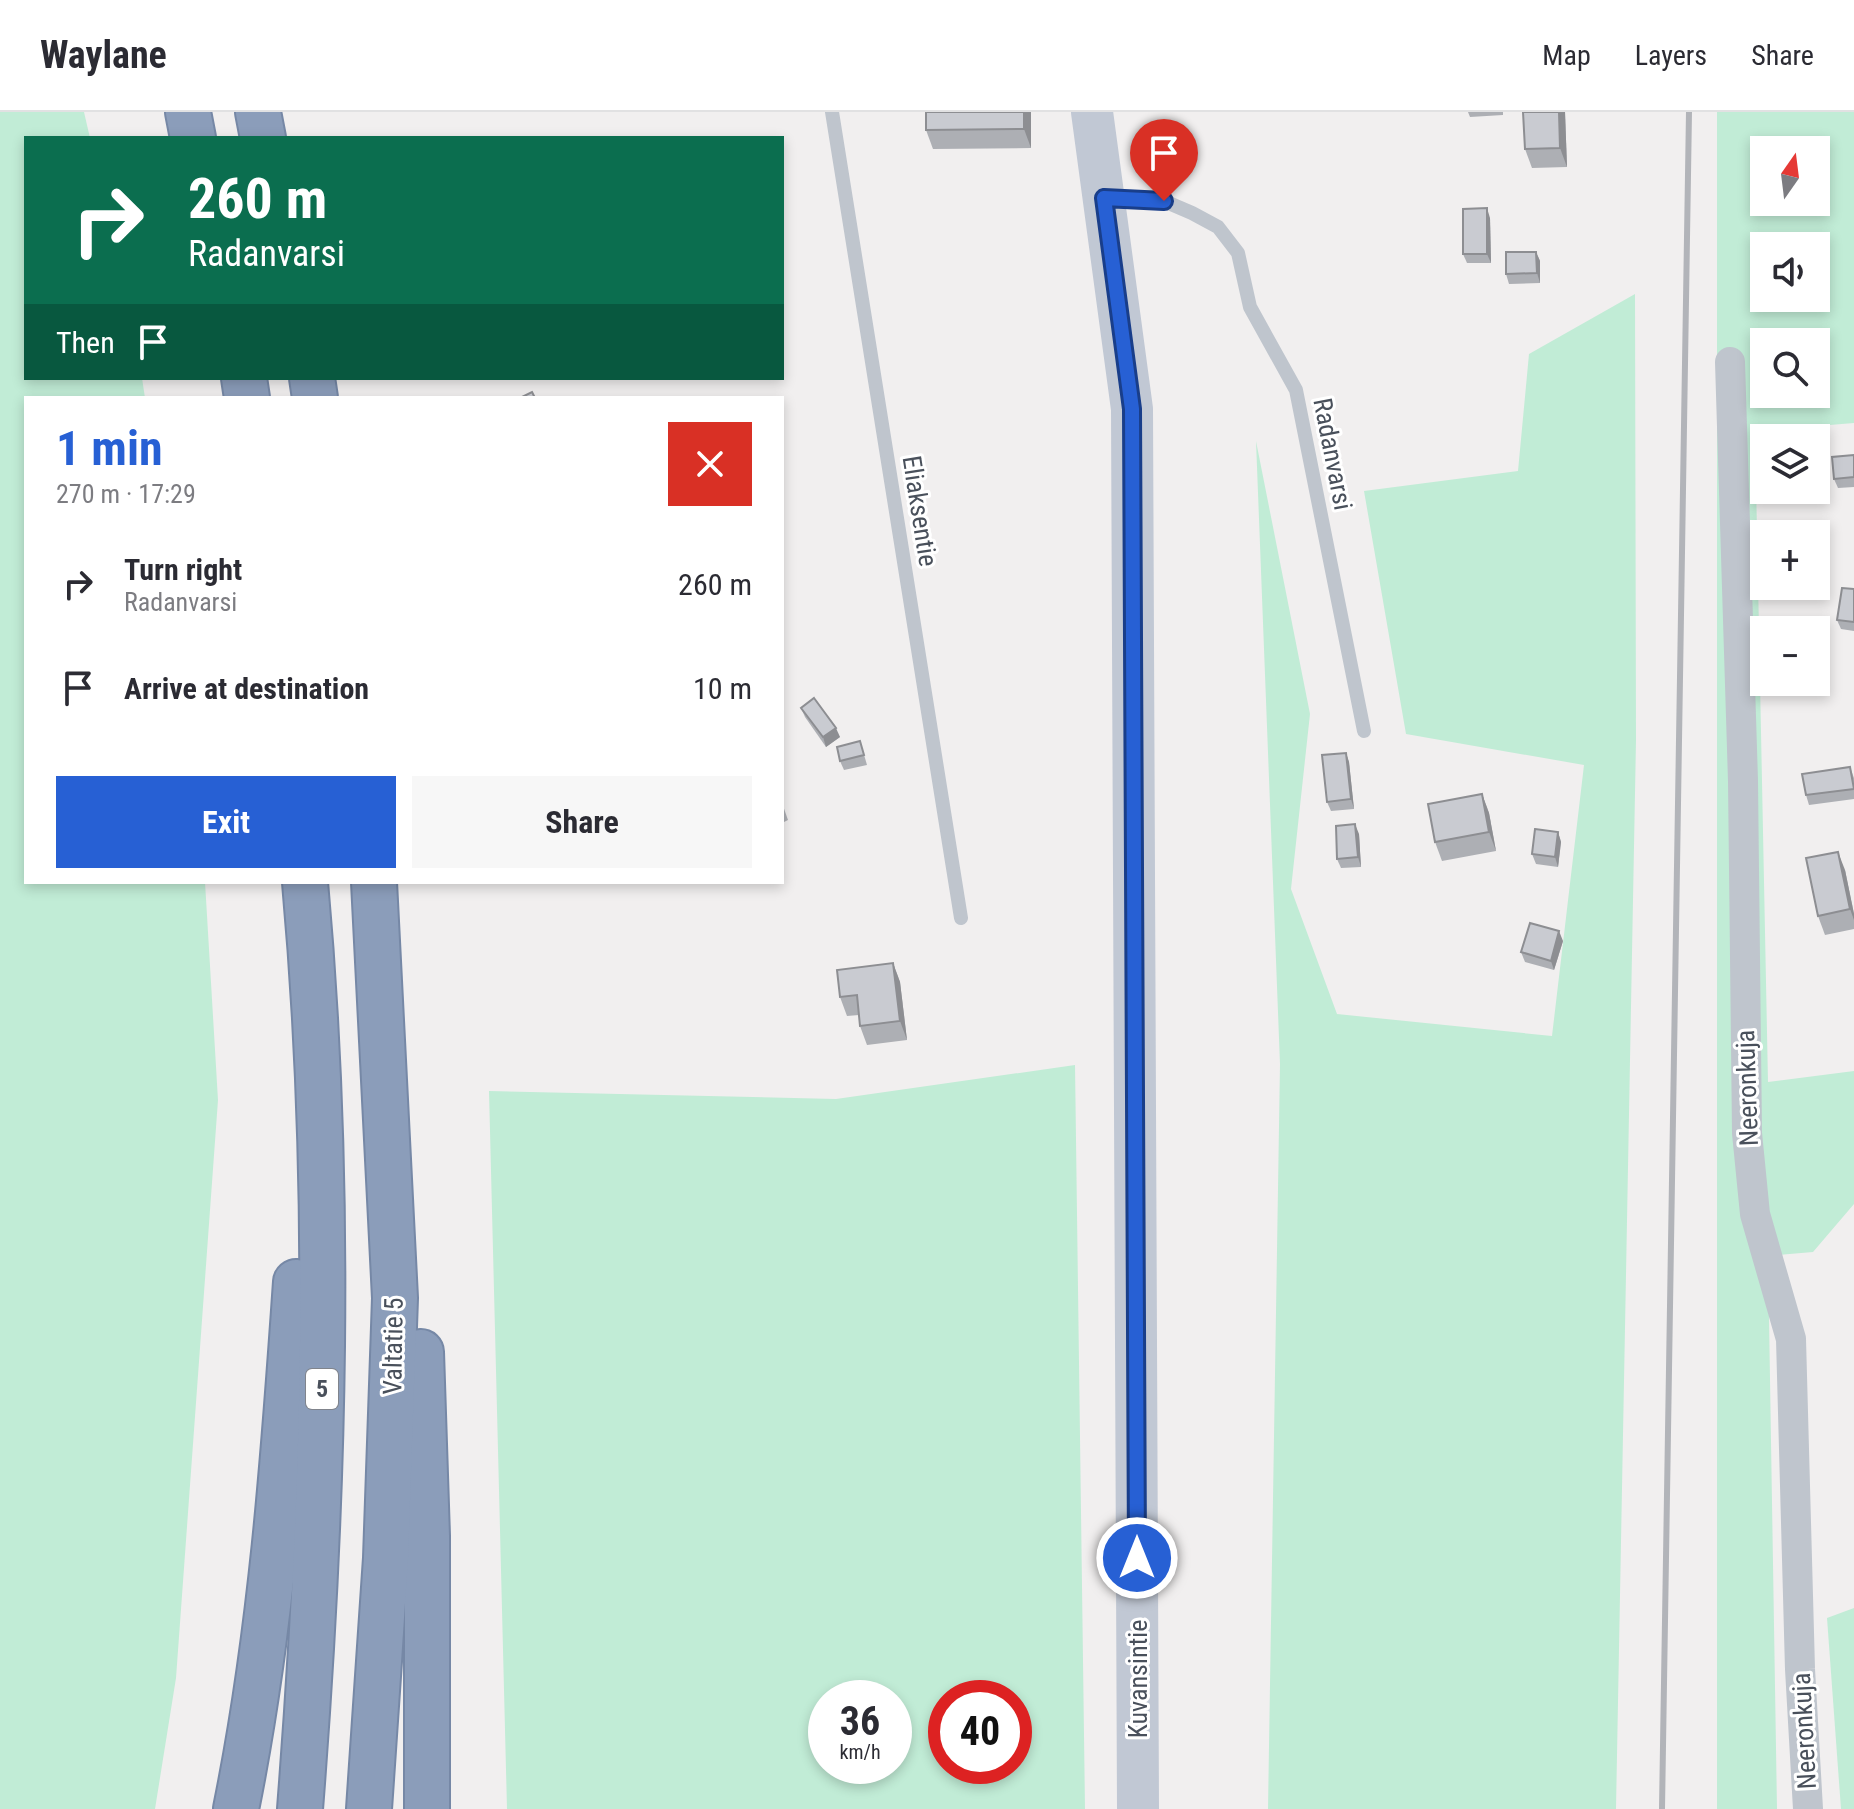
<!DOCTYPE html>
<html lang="en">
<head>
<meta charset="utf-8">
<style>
  :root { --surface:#fff; --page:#f7f7f7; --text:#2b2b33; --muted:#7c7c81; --line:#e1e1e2; --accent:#2760d4 }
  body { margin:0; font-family:"Roboto Condensed",sans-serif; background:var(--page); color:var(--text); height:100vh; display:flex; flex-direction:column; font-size:30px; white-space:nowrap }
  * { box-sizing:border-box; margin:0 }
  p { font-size:26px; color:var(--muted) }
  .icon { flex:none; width:44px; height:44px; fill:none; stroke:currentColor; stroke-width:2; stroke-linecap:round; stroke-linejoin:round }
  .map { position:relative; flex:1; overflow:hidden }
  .details { position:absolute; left:24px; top:284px; width:760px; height:488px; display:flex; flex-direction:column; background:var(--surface); border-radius:0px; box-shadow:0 4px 12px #0003 }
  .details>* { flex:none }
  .guide { position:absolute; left:24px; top:24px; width:760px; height:244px; border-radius:0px; box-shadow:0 4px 12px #0003; background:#0b6e4f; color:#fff; overflow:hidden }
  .needle { width:52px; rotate:14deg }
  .tools { position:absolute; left:1750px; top:24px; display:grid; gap:16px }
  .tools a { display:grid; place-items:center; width:80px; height:80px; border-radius:0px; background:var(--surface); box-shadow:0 4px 12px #0003; font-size:40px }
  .speed { position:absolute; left:808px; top:1568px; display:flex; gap:16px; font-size:40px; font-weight:700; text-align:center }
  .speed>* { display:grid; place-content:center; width:104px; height:104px; border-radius:50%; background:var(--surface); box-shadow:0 4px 12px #0003; line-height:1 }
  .speed small { font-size:20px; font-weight:400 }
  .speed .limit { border:12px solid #d22; background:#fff; color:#111 }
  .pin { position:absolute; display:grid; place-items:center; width:68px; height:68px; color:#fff; margin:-82px -34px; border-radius:50% 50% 50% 0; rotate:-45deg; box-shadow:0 0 8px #0007 }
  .pin .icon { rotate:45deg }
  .me { position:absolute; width:88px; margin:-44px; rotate:0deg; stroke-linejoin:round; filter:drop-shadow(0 0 6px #0008) }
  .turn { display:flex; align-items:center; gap:28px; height:168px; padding:0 32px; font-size:36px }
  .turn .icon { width:104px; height:104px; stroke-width:2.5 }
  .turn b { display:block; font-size:56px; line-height:68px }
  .then { display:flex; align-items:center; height:76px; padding:0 32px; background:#0003; gap:16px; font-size:30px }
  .round { display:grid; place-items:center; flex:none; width:84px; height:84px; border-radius:0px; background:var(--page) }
  .head { display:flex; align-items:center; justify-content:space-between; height:136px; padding:0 32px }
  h1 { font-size:48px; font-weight:700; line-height:60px; color:var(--accent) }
  .cta { display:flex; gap:16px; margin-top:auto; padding:16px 32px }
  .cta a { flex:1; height:92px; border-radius:0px; background:var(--accent); color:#fff; font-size:32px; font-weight:700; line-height:92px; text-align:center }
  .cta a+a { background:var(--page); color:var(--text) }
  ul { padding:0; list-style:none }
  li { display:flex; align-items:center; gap:24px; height:104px; padding:0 32px }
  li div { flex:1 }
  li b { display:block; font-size:30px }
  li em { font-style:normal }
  header { display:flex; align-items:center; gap:48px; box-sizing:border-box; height:112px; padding:0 40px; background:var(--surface); border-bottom:2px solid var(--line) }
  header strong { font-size:38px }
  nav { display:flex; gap:44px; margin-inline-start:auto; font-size:28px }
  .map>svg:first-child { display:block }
  .green { fill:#c1ecd6; fill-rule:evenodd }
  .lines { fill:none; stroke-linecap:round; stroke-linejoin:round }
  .highway-casing { stroke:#7688a6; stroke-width:48 }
  .lane { stroke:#bfc5cd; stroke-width:14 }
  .street { stroke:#bfc5cd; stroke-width:30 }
  .secondary { stroke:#c1c8d4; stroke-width:42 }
  .highway { stroke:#8b9dba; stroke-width:44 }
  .rail { stroke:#b2b4b9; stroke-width:6 }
  .wall { fill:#adafb4 }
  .shaded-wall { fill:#8d8e92 }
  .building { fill:#c9cbd1; stroke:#8d8e92; stroke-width:2 }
  .route-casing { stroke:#193e8a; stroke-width:20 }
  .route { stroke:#2760d4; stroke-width:14 }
  .labels { text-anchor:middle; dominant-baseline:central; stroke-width:6; stroke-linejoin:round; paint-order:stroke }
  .shield { fill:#fff; stroke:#80848c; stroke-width:2 }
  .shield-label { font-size:24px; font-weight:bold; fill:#49505b }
  .street-label { font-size:26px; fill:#49505b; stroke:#fff }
</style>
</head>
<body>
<header>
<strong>Waylane</strong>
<nav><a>Map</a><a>Layers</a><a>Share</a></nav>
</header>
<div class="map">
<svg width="1854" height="1697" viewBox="0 0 1854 1697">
  <rect width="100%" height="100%" fill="#f1efef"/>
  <!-- green -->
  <g class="green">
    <polygon points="0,0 84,0 90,26 26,26 26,266 142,266 145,286 26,286 26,770 205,770 218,988 176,1566 155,1697 0,1697"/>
    <path d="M1717,0H1854V311L1755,319L1768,970L1854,959V1092L1813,1140L1768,1144L1777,1697H1717ZM1764,38H1816V90H1764ZM1764,134H1816V186H1764ZM1764,230H1816V282H1764Z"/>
    <polygon points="1635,182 1636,628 1616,1697 1268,1697 1280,952 1256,329 1310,602 1291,777 1337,902 1552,924 1584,653 1406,622 1364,379 1518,359 1529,242"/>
    <path d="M1075,953L1085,1697H507L489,979L836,987ZM826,1586H894V1654H826ZM1014,1586V1654H946V1586Z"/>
    <polygon points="1854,1496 1854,1697 1841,1697 1827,1506"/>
  </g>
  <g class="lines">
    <defs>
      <g id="highway">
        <polyline points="188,0 193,26"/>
        <polyline points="258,0 263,26"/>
        <polyline points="244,266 247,286"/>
        <polyline points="312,266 315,286"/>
        <polyline points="421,1240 427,1424 427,1697"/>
        <path d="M236,1697C271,1524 284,1346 296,1170"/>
        <path d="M300,1697C324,1389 333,1079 305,770"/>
        <polyline points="369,1697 386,1446 395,1186 374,770"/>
      </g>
    </defs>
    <!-- highway casing -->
    <use href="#highway" class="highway-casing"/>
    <!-- lane -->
    <g class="lane">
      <polyline points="832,0 961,806"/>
      <polyline points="1108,86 1164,89 1192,101 1218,115 1238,141 1250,195 1296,278 1364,619"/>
    </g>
    <!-- street -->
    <polyline class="street" points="1730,250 1743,669 1747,1021 1755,1102 1791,1227 1800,1557 1808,1697"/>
    <!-- secondary -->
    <polyline class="secondary" points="1092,0 1132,297 1138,1697"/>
    <!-- highway -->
    <use href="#highway" class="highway"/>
    <!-- rail -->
    <polyline class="rail" points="1662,1697 1689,0"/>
  </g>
  <!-- wall -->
  <g class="wall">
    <polygon points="1031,0 1031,36 933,37 926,18"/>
    <polygon points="1468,0 1503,0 1503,3 1470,5"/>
    <polygon points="1523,0 1565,0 1567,55 1532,56 1525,37"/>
    <polygon points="1490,106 1491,151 1467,151 1463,142"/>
    <polygon points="1536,140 1540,149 1540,171 1509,172 1506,162"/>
    <polygon points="1854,343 1854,375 1838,376 1834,367"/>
    <polygon points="1854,477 1854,519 1841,517 1837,508"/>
    <polygon points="801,596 840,625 826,635 805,605"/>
    <polygon points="860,629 867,653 844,658 840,649"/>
    <polygon points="1346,641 1349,650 1354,697 1331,699 1327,690"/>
    <polygon points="1850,655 1854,666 1854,687 1809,693 1806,683"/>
    <polygon points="1482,682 1489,701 1496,739 1442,749 1435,730"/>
    <polygon points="782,691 788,708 782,711"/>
    <polygon points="1558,720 1561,730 1558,755 1536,752 1532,742"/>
    <polygon points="1359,722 1361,755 1341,756 1337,747"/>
    <polygon points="1845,758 1854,802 1854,817 1825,823 1818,804"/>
    <polygon points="1563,829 1554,858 1525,850 1521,840"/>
    <polygon points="893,851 900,870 907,928 867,933 860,914 859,903 847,904 840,885"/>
  </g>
  <!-- shaded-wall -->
  <g class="shaded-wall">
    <polygon points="1024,0 1031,0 1031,36 1024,17"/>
    <polygon points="1559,0 1565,0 1567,55 1560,36"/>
    <polygon points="1487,96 1490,106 1491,151 1487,142"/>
    <polygon points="1536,140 1540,149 1540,171 1537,161"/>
    <polygon points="836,616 840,625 826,635 823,625"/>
    <polygon points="1346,641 1349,650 1354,697 1351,687"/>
    <polygon points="1482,682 1489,701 1496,739 1489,720"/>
    <polygon points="1355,712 1359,722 1361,755 1358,745"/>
    <polygon points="1558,720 1561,730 1558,755 1555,745"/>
    <polygon points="1838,740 1845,758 1854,802 1854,808 1850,797"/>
    <polygon points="1559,819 1563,829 1554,858 1551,849"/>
    <polygon points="893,851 900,870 907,928 900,909"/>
  </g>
  <!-- building -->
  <g class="building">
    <polygon points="926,0 1024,0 1024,17 926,18"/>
    <polygon points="1523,0 1559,0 1560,36 1525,37"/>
    <polygon points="1487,96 1487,142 1463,142 1463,97"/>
    <polygon points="1506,140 1536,140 1537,161 1506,162"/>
    <polygon points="532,280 535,286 520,286"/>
    <polygon points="1854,343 1854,365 1834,367 1832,345"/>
    <polygon points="1842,476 1854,477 1854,510 1837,508"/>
    <polygon points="814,586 836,616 823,625 801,596"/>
    <polygon points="860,629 864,643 840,649 837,635"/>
    <polygon points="1346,641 1351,687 1327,690 1322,643"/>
    <polygon points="1850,655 1854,677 1806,683 1802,662"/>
    <polygon points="1482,682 1489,720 1435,730 1428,692"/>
    <polygon points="1355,712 1358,745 1337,747 1336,714"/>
    <polygon points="1535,717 1558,720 1555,745 1532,742"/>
    <polygon points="1838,740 1850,797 1818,804 1806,746"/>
    <polygon points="1530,811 1559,819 1551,849 1521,840"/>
    <polygon points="893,851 900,909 860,914 857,883 840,885 837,858"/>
  </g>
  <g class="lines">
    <defs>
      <polyline id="route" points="1137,1446 1132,297 1104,86 1164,89"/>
    </defs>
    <!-- route casing -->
    <use href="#route" class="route-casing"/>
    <!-- route -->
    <use href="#route" class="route"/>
  </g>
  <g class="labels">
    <!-- shield labels -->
    <rect class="shield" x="306" y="1257" width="32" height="40" rx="6"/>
    <g class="shield-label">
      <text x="322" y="1277">5</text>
    </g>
    <!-- street labels -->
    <g class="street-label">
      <text transform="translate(1333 342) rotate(79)">Radanvarsi</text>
      <text transform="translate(920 399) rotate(81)">Eliaksentie</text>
      <text transform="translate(1747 976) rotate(-92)">Neeronkuja</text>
      <text transform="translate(393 1234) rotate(-89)">Valtatie 5</text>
      <text transform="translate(1138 1567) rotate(-90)">Kuvansintie</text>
      <text transform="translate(1804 1619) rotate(-93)">Neeronkuja</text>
    </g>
  </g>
</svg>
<div class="tools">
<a><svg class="needle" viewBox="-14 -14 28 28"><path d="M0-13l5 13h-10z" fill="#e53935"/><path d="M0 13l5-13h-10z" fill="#7c7c81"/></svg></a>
<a><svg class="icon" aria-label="sound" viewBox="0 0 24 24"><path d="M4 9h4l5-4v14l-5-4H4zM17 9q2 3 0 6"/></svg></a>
<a><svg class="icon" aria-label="search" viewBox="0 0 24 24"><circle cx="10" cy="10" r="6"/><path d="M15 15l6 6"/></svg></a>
<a><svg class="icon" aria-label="layers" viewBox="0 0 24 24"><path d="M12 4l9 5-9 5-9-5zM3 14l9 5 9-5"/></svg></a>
<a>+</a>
<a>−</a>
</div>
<div class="speed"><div>36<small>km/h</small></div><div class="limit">40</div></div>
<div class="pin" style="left:1164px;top:89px;background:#d93025"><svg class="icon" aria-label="arrive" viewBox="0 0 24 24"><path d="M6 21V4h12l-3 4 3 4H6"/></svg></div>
<svg class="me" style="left:1137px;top:1446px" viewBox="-20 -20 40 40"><circle r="17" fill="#2760d4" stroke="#fff" stroke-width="3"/><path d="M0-11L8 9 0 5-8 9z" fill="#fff"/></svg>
<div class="guide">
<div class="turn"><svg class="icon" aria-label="right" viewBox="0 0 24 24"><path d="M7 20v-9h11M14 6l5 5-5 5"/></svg><div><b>260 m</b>Radanvarsi</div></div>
<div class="then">Then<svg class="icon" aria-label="arrive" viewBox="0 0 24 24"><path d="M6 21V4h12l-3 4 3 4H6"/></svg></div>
</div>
<section class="details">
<div class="head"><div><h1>1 min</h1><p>270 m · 17:29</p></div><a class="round" style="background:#d93025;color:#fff"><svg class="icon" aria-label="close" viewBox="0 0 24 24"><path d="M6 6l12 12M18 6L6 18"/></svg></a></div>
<ul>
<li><svg class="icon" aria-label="right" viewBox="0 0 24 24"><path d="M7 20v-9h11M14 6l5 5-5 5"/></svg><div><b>Turn right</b><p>Radanvarsi</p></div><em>260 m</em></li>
<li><svg class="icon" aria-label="arrive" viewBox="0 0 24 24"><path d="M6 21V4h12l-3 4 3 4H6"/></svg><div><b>Arrive at destination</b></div><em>10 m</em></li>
</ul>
<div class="cta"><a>Exit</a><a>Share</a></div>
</section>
</div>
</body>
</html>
